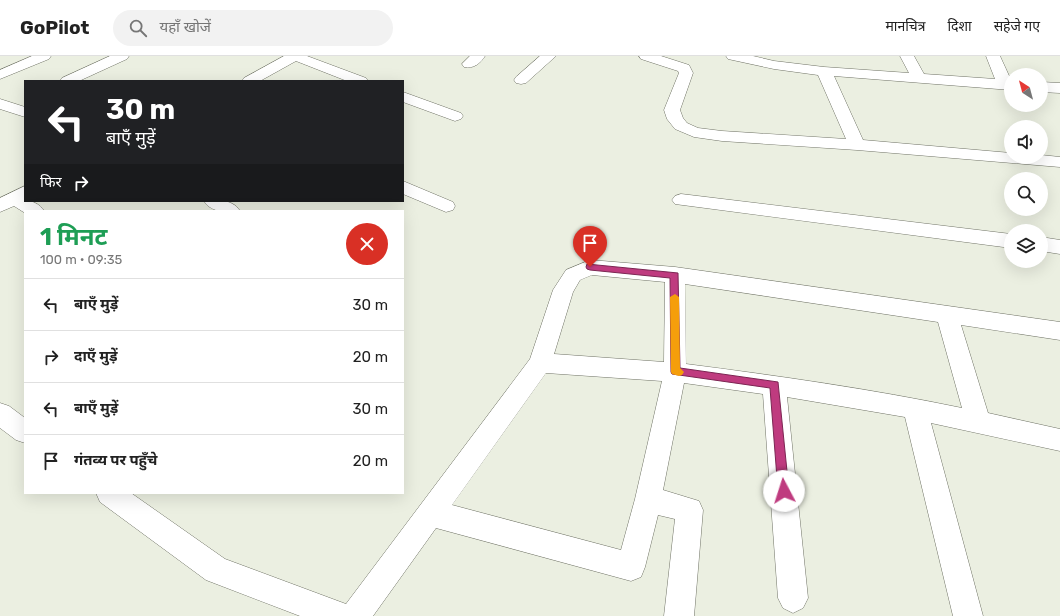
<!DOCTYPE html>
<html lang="hi">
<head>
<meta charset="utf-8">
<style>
  :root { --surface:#fff; --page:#f2f2f2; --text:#222; --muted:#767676; --line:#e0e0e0 }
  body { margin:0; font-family:Rubik,"Noto Sans Devanagari",sans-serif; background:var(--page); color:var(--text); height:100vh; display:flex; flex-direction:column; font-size:15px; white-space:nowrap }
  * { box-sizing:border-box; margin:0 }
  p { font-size:13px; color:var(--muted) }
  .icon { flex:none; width:22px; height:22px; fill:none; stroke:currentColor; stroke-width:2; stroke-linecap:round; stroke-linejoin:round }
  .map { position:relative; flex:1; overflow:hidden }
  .sheet { position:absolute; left:24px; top:154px; width:380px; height:284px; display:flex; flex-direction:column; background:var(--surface); border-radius:0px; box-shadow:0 4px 16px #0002 }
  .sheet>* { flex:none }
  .top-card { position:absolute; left:24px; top:24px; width:380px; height:122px; border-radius:0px; box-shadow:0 4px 16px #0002; background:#202124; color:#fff; overflow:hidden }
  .needle { width:26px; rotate:324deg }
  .fabs { position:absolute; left:1004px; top:12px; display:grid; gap:8px }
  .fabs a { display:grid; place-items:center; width:44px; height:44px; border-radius:50%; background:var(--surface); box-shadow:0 4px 16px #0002; font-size:20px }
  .pin { position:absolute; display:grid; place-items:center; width:34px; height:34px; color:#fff; margin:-41px -17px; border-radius:50% 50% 50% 0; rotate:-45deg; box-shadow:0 0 4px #0007 }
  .pin .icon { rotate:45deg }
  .me { position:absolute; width:44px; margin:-22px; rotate:355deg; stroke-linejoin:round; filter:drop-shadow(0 0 3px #0008) }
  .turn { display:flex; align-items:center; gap:14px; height:84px; padding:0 16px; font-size:18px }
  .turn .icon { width:52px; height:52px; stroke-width:2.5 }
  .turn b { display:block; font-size:28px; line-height:34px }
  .then { display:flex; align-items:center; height:38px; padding:0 16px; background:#0003; gap:8px; font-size:15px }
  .round { display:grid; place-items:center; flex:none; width:42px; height:42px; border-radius:21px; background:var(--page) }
  .overview { display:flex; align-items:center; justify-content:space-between; height:68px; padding:0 16px }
  h1 { font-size:24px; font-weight:700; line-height:30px; color:#1e9e55 }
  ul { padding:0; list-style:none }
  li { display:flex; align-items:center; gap:12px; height:52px; padding:0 16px; border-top:1px solid var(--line) }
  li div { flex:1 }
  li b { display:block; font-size:15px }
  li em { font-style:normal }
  header { display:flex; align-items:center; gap:24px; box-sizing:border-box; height:56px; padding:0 20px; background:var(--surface); border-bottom:1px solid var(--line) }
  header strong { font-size:19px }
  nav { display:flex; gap:22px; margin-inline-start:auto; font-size:14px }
  .search { width:280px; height:36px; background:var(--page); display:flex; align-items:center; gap:10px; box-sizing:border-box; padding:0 14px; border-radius:22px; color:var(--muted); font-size:15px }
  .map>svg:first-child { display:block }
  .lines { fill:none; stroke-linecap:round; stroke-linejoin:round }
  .minor-casing { stroke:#707366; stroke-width:1 }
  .minor { fill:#fff; fill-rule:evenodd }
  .route { fill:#bf3b7f; stroke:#7c2653 }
  .slow { fill:#f59e0b }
</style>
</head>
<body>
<header>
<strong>GoPilot</strong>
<div class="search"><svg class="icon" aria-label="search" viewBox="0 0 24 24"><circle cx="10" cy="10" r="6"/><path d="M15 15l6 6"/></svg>यहाँ खोजें</div>
<nav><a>मानचित्र</a><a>दिशा</a><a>सहेजे गए</a></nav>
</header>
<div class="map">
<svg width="1060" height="560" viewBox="0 0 1060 560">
  <rect width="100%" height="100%" fill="#ebefe1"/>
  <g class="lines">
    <defs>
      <g id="minor">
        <polygon points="32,0 51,0 49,3 0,23 0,14"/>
        <polygon points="110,0 129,0 127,3 79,25 60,25 62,22"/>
        <polygon points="284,0 307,0 366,22 368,25 347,25 296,5 260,25 242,25 244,22"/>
        <path d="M470,0H485C480,8 473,13 464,11L462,8Z"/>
        <polygon points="540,0 556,0 526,27 521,28 516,27 514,24 516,21"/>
        <polygon points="639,0 661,0 689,9 693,17 680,54 683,62 687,67 698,72 722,75 846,83 818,19 774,13 728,3 726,0 753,0 774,5 824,11 909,17 900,0 914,0 924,18 995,23 986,0 1000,0 1011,24 1011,34 834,20 863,84 1011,97 1011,101 1041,101 1041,99 1060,101 1060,111 857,94 722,85 694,81 675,73 667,63 664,54 679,17 678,15 641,3"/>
        <polygon points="1041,26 1060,27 1060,37 1041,36"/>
        <polygon points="403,36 461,57 463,60 461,63 455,65 403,46"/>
        <polygon points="0,43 25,51 25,61 0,53"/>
        <polygon points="403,125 453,146 455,150 453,154 446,156 403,138"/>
        <path d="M25,130V145C33,145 40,148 44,155H25V157L14,150L0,156V142Z"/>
        <polygon points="681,138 1011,178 1011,192 675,148 672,144 675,140"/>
        <path d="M204,145C217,145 232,142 240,155C227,155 212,158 204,145Z"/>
        <polygon points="1041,181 1060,184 1060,198 1041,195"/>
        <path d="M590,204L675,211L1060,266V284L961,269L988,357L1060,373V395L931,367L983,560H953L905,361L787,341L808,542L803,552L793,557L783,552L778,542L763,338L684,327L663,434L699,445L703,454L694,560H664L675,463L658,459L645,511L641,521L631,525L436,472L373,560H300L206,524L100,446L96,437H131L225,503L346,548L530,303L553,234L566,214ZM592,219L665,226L664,306L554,298L573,236L580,224ZM685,228L938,266L962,352C871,333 779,320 686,308ZM546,317L662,325L635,443L621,494L452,449Z"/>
        <polygon points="0,347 9,350 25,362 25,387 16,384 0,372"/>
      </g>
    </defs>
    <!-- minor casing -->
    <use href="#minor" class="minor-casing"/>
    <!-- minor -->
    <use href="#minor" class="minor"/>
  </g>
  <!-- route -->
  <polygon class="route" points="587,208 678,217 680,312 778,326 789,435 788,439 784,441 780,439 778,435 770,332 672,318 671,316 670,222 590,214 587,213 586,211"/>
  <!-- slow -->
  <polygon class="slow" points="675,238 679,241 680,312 684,316 682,319 679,320 672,318 671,316 670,241"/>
</svg>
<div class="fabs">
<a><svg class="needle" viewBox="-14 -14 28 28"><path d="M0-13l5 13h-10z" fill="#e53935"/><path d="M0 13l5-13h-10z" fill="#767676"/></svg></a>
<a><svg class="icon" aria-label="sound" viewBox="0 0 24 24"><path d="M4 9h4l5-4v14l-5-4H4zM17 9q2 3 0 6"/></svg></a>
<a><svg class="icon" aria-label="search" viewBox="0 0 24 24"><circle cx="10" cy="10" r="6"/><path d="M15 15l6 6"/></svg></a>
<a><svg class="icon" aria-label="layers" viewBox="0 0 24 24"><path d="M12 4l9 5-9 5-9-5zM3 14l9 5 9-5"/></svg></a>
</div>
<div class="pin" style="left:590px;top:211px;background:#d93025"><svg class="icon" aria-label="arrive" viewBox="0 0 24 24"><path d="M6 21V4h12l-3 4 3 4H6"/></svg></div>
<svg class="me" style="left:784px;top:435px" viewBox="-20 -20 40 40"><circle r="19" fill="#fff"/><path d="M0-13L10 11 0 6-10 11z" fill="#bf3b7f"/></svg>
<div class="top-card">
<div class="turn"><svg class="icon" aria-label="left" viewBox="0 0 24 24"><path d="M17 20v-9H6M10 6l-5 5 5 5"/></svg><div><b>30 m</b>बाएँ मुड़ें</div></div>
<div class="then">फिर<svg class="icon" aria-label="right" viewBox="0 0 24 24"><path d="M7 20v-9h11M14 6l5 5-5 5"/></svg></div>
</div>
<section class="sheet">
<div class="overview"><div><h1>1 मिनट</h1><p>100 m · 09:35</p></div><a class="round" style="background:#d93025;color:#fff"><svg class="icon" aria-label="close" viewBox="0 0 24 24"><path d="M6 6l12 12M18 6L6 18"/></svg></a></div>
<ul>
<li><svg class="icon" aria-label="left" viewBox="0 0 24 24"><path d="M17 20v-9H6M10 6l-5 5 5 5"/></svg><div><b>बाएँ मुड़ें</b></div><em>30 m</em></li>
<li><svg class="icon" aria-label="right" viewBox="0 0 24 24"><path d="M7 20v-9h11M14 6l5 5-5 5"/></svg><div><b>दाएँ मुड़ें</b></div><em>20 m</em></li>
<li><svg class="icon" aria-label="left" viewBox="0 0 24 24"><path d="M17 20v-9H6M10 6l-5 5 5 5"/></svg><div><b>बाएँ मुड़ें</b></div><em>30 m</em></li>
<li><svg class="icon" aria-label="arrive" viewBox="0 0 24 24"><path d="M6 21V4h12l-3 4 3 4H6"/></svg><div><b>गंतव्य पर पहुँचे</b></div><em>20 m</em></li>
</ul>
</section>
</div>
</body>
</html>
